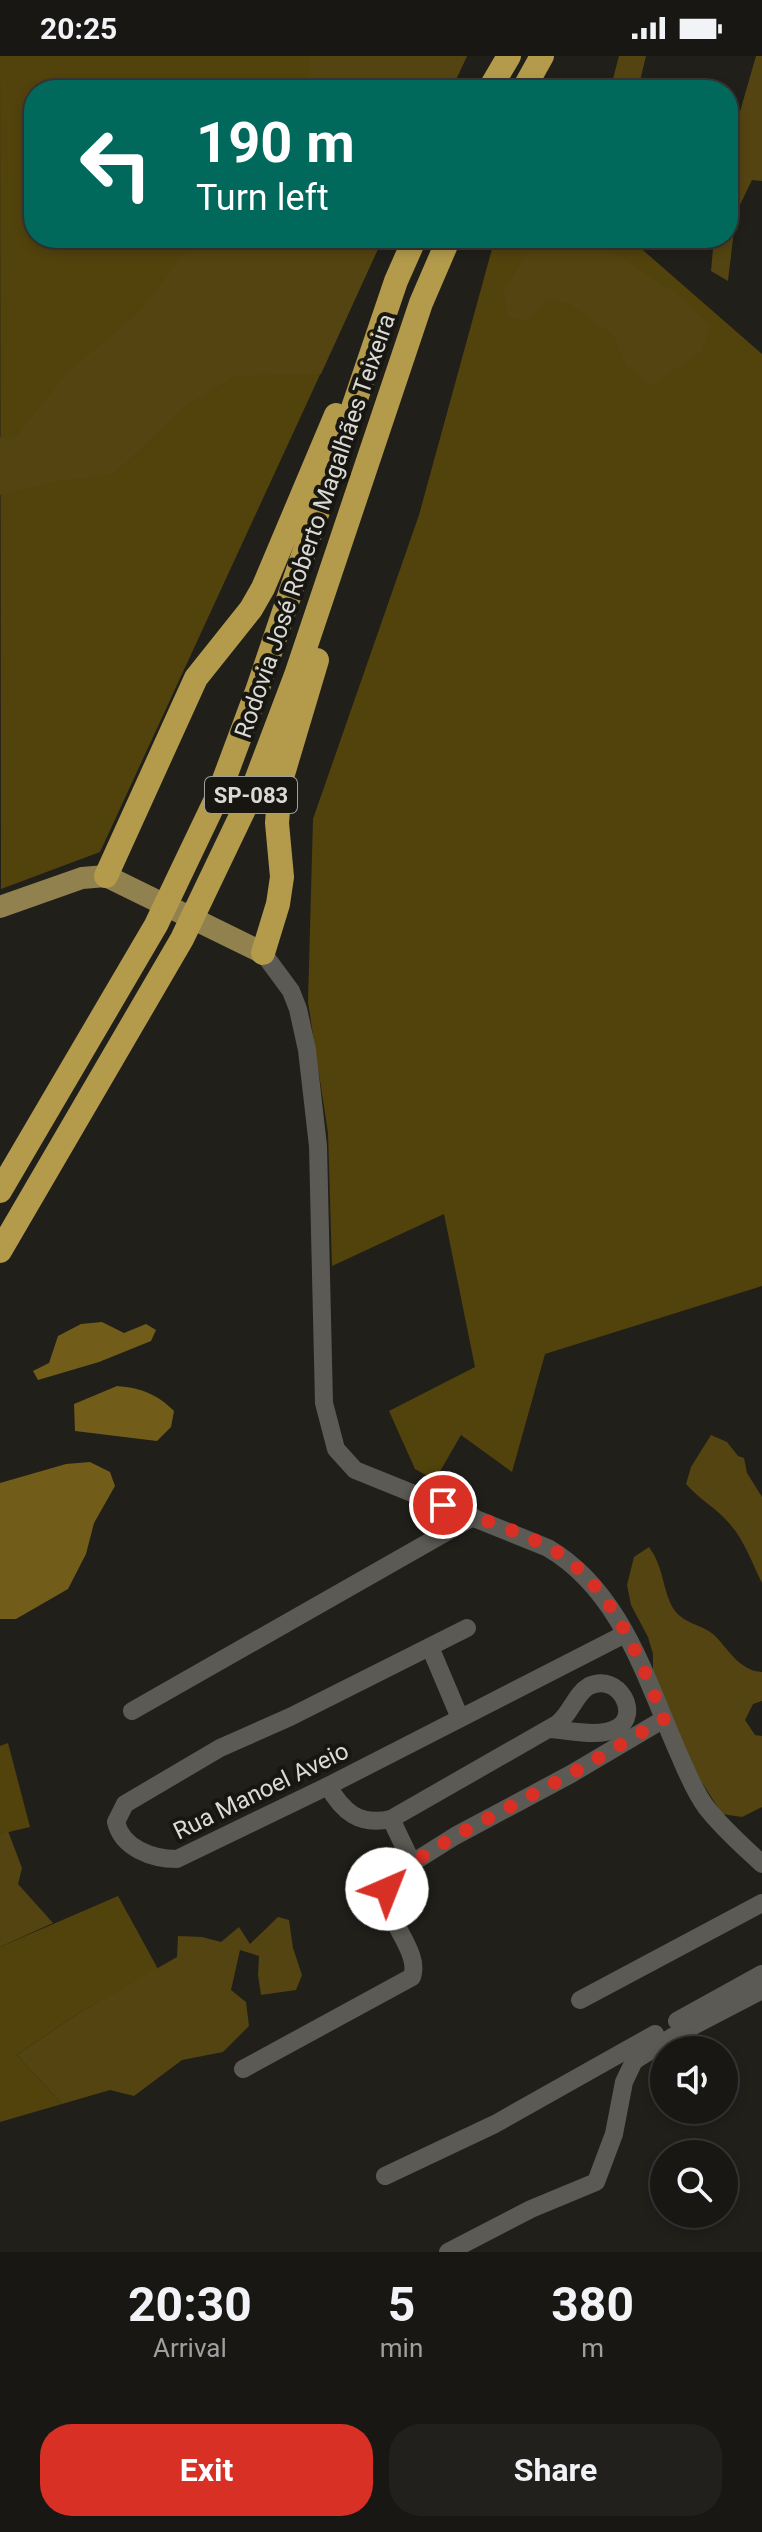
<!DOCTYPE html>
<html lang="en">
<head>
<meta charset="utf-8">
<style>
  :root { --surface:#191714; --page:#22201d; --text:#f1f3f6; --muted:#9f9fa0; --line:#373634; --accent:#d93025 }
  body { margin:0; font-family:Roboto,sans-serif; background:var(--page); color:var(--text); height:100vh; display:flex; flex-direction:column; font-size:30px; white-space:nowrap }
  * { box-sizing:border-box; margin:0 }
  p { font-size:26px; color:var(--muted) }
  .icon { flex:none; width:44px; height:44px; fill:none; stroke:currentColor; stroke-width:2; stroke-linecap:round; stroke-linejoin:round }
  .map { position:relative; height:2196px; overflow:hidden }
  .panel { display:flex; flex-direction:column; background:var(--surface); flex:1 }
  .panel>* { flex:none }
  .banner { position:absolute; left:24px; top:24px; width:714px; height:168px; border-radius:32px; box-shadow:0 4px 12px #0003,0 0 0 2px var(--line); background:#00695c; color:#fff; overflow:hidden }
  .buttons { position:absolute; left:650px; top:1980px; display:grid; gap:16px }
  .buttons a { display:grid; place-items:center; width:88px; height:88px; border-radius:50%; background:var(--surface); box-shadow:0 4px 12px #0003,0 0 0 2px var(--line); font-size:40px }
  .pin { position:absolute; display:grid; place-items:center; width:68px; height:68px; color:#fff; margin:-34px; border:4px solid #fff; border-radius:50%; box-shadow:0 2px 8px #0007 }
  .me { position:absolute; width:88px; margin:-44px; rotate:44deg; stroke-linejoin:round; filter:drop-shadow(0 0 6px #0008) }
  .turn { display:flex; align-items:center; gap:28px; height:168px; padding:0 40px; font-size:36px }
  .turn .icon { width:104px; height:104px; stroke-width:2.5 }
  .turn b { display:block; font-size:56px; line-height:68px }
  .eta { display:flex; justify-content:space-evenly; align-items:center; height:136px; text-align:center }
  .eta b { font-size:48px; font-weight:700; line-height:56px }
  .cta { display:flex; gap:16px; margin-top:auto; padding:16px 40px }
  .cta a { flex:1; height:92px; border-radius:32px; background:var(--accent); color:#fff; font-size:32px; font-weight:700; line-height:92px; text-align:center }
  .cta a+a { background:var(--page); color:var(--text) }
  .status { display:flex; justify-content:space-between; align-items:center; height:56px; padding:0 40px; background:var(--surface); direction:ltr }
  .status svg { height:22px; fill:currentColor }
  .map>svg:first-child { display:block }
  .green { fill:#52430d }
  .forest { fill:#534411 }
  .water { fill:#715d19 }
  .lines { fill:none; stroke-linecap:round; stroke-linejoin:round }
  .minor { stroke:#5c5a54; stroke-width:18 }
  .major { stroke:#90814f; stroke-width:22 }
  .highway { stroke:#b39b4b; stroke-width:24 }
  .route { stroke:#d93025; stroke-width:14; stroke-dasharray:0 25.2 }
  .labels { text-anchor:middle; dominant-baseline:central; stroke-width:8; stroke-linejoin:round; paint-order:stroke }
  .shield { fill:#181611; stroke:#a09f9b; stroke-width:2 }
  .shield-label { font-size:22px; font-weight:bold; fill:#dbdad6 }
  .street-label { font-size:24px; fill:#dbdad6; stroke:#181611 }
</style>
</head>
<body>
<div class="status"><b>20:25</b><svg viewBox="0 0 49 12"><path d="M0 12V9h3v3zM5 12V6h3v6zM10 12V3h3v9zM15 12V0h3v12zM26 1h20v11H26zM47 4h2v5h-2z"/></svg></div>
<div class="map">
<svg width="762" height="2196" viewBox="0 0 762 2196">
  <rect width="100%" height="100%" fill="#211f1a"/>
  <!-- green -->
  <g class="green">
    <polygon points="0,0 467,0 451,34 34,34 34,182 383,182 100,796 1,833"/>
    <polygon points="495,182 629,182 762,298 762,1230 545,1298 512,1416 461,1379 435,1424 415,1413 389,1355 475,1311 444,1158 332,1210 328,1077 308,946 313,763 419,459"/>
    <polygon points="8,1687 30,1771 0,1778 0,1690"/>
    <polygon points="118,1840 158,1913 79,1957 17,1999 62,2048 0,2066 0,1891"/>
  </g>
  <!-- forest -->
  <g class="forest">
    <polygon points="309,0 467,0 451,34 308,34"/>
    <polygon points="619,0 646,0 640,25 644,34 610,34"/>
    <polygon points="756,0 762,0 762,125 752,124 736,157 728,225 711,215 714,182 728,182 728,82 735,73"/>
    <polygon points="215,182 383,182 321,318 236,320 186,349 114,418 58,425 0,439 0,381 14,383 67,317 140,255 182,200"/>
    <polygon points="535,182 590,182 677,238 711,270 702,295 651,329 626,310 613,279 566,246 548,244 528,266 509,261 503,238"/>
    <path d="M711,1379L727,1386L738,1400L744,1402L747,1417L762,1441V1527C752,1507 744,1483 728,1466C716,1452 699,1443 686,1428L691,1411Z"/>
    <path d="M649,1491C665,1513 662,1536 675,1555C684,1567 702,1569 713,1578C728,1592 739,1615 762,1616V1645L753,1648L745,1664L755,1679L762,1680V1751L742,1761L722,1758L694,1714L653,1617V1598L648,1581L631,1549L627,1529L634,1501Z"/>
    <polygon points="8,1775 22,1812 18,1828 53,1867 0,1891 0,1778"/>
    <polygon points="278,1861 289,1864 293,1892 302,1919 296,1934 261,1939 258,1919 259,1900 240,1894 231,1934 246,1946 249,1970 223,1996 182,2004 134,2040 110,2034 62,2048 17,1999 79,1957 177,1901 178,1880 202,1881 221,1886 239,1871 250,1888"/>
  </g>
  <!-- water -->
  <g class="water">
    <polygon points="102,1266 124,1277 146,1268 156,1274 151,1285 99,1306 38,1324 33,1315 49,1307 58,1280 81,1268"/>
    <path d="M117,1330C141,1332 157,1338 174,1355L171,1371L157,1385L75,1375L74,1348Z"/>
    <polygon points="90,1406 110,1416 115,1430 94,1467 86,1498 68,1533 16,1563 0,1563 0,1427 66,1408"/>
  </g>
  <g class="lines">
    <!-- minor -->
    <g class="minor">
      <path d="M263,897L291,935L298,953L307,994L318,1090L324,1347L336,1393L355,1414L548,1492C621,1535 645,1621 678,1696C686,1714 694,1735 706,1751C722,1772 743,1790 762,1808"/>
      <path d="M467,1572L290,1661L220,1692L125,1748L116,1766C122,1792 152,1803 177,1803L328,1730L625,1578"/>
      <polyline points="430,1591 460,1662"/>
      <polyline points="132,1655 473,1461"/>
      <path d="M328,1730C343,1756 359,1770 391,1763L557,1668C571,1658 575,1638 589,1630C619,1616 641,1659 617,1672C599,1682 569,1674 549,1673"/>
      <polyline points="391,1763 412,1807"/>
      <polyline points="580,1944 762,1847"/>
      <polyline points="677,1965 762,1918"/>
      <path d="M243,2013L412,1921C423,1890 368,1852 393,1819L455,1780L571,1718L664,1663"/>
      <polyline points="385,2120 495,2068 655,1978"/>
      <polyline points="448,2196 531,2153 596,2126 614,2078 624,2026 634,2005 672,1981 762,1934"/>
    </g>
    <!-- major -->
    <polyline class="major" points="0,851 82,822 106,820 263,897"/>
    <!-- highway -->
    <g class="highway">
      <polyline points="489,34 509,0"/>
      <polyline points="523,34 542,0"/>
      <polyline points="106,820 196,622 251,553 263,532 336,359"/>
      <polyline points="263,897 278,848 282,821 277,767 280,728 317,604"/>
      <polyline points="0,1135 156,869 219,737 257,635 396,225 415,182"/>
      <polyline points="0,1195 182,883 249,743 296,619 421,247 449,182"/>
    </g>
  </g>
  <g class="lines">
    <!-- route -->
    <path class="route" d="M387,1833L393,1819L455,1780L571,1718L664,1663C641,1606 617,1542 567,1503C537,1480 479,1463 443,1449"/>
  </g>
  <g class="labels">
    <!-- shield labels -->
    <rect class="shield" x="205" y="721" width="92" height="36" rx="6"/>
    <g class="shield-label">
      <text x="251" y="739">SP-083</text>
    </g>
    <!-- street labels -->
    <g class="street-label">
      <text transform="translate(315 470) rotate(-71)">Rodovia José Roberto Magalhães Teixeira</text>
      <text transform="translate(261 1735) rotate(-26)">Rua Manoel Aveio</text>
    </g>
  </g>
</svg>
<div class="buttons">
<a><svg class="icon" aria-label="sound" viewBox="0 0 24 24"><path d="M4 9h4l5-4v14l-5-4H4zM17 9q2 3 0 6"/></svg></a>
<a><svg class="icon" aria-label="search" viewBox="0 0 24 24"><circle cx="10" cy="10" r="6"/><path d="M15 15l6 6"/></svg></a>
</div>
<div class="pin" style="left:443px;top:1449px;background:#d93025"><svg class="icon" aria-label="arrive" viewBox="0 0 24 24"><path d="M6 21V4h12l-3 4 3 4H6"/></svg></div>
<svg class="me" style="left:387px;top:1833px" viewBox="-20 -20 40 40"><circle r="19" fill="#fff"/><path d="M0-13L10 11 0 6-10 11z" fill="#d93025"/></svg>
<div class="banner">
<div class="turn"><svg class="icon" aria-label="left" viewBox="0 0 24 24"><path d="M17 20v-9H6M10 6l-5 5 5 5"/></svg><div><b>190 m</b>Turn left</div></div>
</div>
</div>
<section class="panel">
<div class="eta">
<div><b>20:30</b><p>Arrival</p></div>
<div><b>5</b><p>min</p></div>
<div><b>380</b><p>m</p></div>
</div>
<div class="cta"><a>Exit</a><a>Share</a></div>
</section>
</body>
</html>
